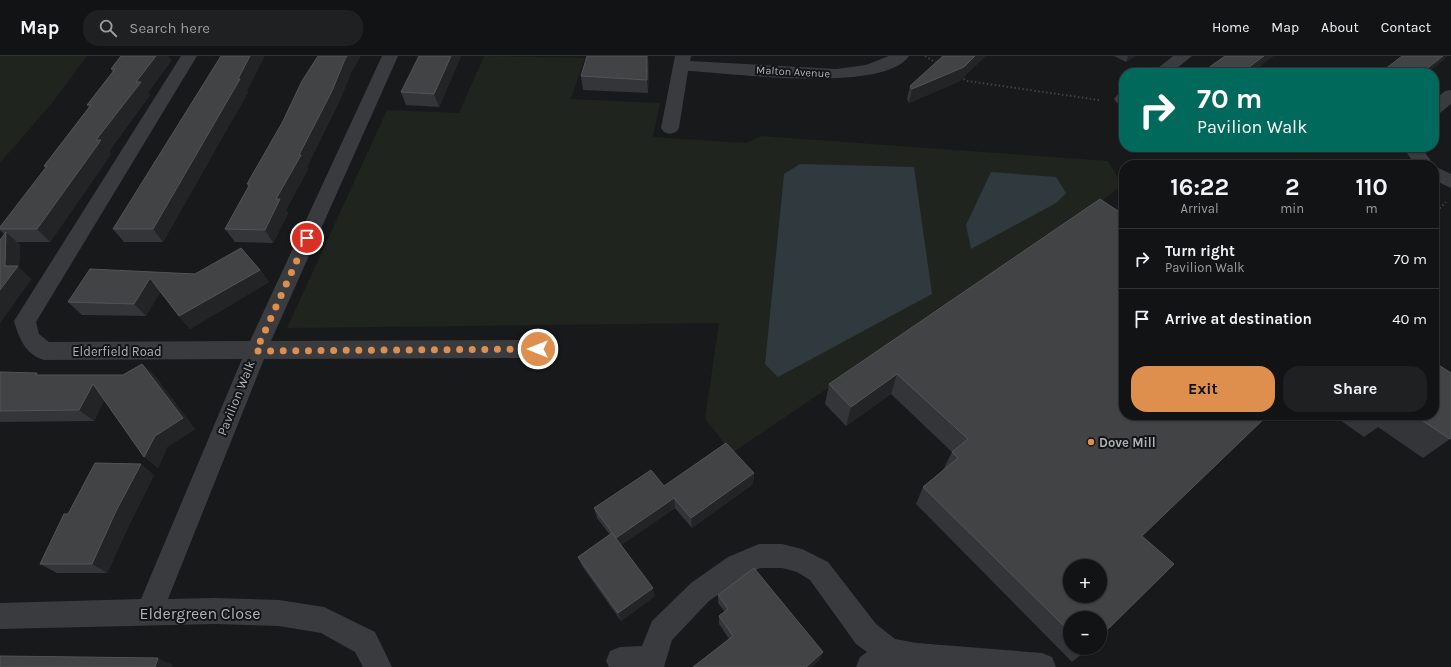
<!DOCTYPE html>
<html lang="en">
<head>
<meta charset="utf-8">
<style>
  :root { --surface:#121314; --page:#1f2022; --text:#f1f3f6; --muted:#9c9ea0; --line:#313234; --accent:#de8f4d }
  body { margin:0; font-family:Karla,sans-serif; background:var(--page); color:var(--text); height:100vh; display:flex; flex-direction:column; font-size:15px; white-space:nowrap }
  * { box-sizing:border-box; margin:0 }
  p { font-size:13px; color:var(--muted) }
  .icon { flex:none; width:22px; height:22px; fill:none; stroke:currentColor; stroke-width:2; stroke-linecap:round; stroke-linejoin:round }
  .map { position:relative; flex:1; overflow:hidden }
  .drawer { position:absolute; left:1119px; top:104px; width:320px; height:260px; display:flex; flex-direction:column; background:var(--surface); border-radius:16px; box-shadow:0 1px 3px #0004,0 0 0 1px var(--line) }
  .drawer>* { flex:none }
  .top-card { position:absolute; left:1119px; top:12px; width:320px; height:84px; border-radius:16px; box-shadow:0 1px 3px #0004,0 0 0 1px var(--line); background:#00695c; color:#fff; overflow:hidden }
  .controls { position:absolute; left:1063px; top:503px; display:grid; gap:8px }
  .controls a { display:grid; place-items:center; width:44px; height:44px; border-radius:50%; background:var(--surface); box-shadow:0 1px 3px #0004,0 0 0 1px var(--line); font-size:20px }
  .pin { position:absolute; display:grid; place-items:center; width:34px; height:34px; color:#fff; margin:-17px; border:2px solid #fff; border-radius:50%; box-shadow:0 1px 4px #0007 }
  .me { position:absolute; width:44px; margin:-22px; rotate:270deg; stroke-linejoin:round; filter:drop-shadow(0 0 3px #0008) }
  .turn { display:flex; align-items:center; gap:14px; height:84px; padding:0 12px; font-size:18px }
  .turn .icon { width:52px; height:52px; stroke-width:2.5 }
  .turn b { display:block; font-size:28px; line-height:34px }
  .eta { display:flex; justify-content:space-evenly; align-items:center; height:68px; text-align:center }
  .eta b { font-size:24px; font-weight:700; line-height:28px }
  .button { display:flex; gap:8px; margin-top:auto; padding:8px 12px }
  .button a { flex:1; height:46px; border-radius:16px; background:var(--accent); color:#111; font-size:16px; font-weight:700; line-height:46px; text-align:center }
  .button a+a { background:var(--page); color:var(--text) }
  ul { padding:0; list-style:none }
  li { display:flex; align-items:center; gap:12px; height:60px; padding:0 12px; border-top:1px solid var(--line) }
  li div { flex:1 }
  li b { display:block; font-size:15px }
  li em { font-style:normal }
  header { display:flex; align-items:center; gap:24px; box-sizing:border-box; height:56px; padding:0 20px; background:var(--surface); border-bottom:1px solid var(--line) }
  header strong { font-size:19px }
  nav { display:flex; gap:22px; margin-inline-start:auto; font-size:14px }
  .search { width:280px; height:36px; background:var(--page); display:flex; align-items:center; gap:10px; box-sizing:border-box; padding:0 14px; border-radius:16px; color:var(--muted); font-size:15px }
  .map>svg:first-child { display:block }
  .green { fill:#1f241f }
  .water { fill:#30393d }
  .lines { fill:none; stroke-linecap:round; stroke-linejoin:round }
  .path { stroke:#404345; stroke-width:2; stroke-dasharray:1.5 2.5; stroke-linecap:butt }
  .minor { fill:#3a3b3f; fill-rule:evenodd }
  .wall { fill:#343538 }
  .shaded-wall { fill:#232426 }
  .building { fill:#414345; stroke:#525457; fill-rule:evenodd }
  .route { stroke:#de8f4d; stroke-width:7; stroke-dasharray:0 12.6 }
  .poi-dot { fill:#de8f4d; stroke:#131415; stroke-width:1.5 }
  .labels { text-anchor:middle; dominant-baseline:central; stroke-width:4; stroke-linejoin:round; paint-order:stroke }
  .far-street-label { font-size:11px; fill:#acb2b8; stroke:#131415 }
  .street-label { font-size:13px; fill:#acb2b8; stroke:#131415 }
  .poi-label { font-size:13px; font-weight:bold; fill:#acb2b8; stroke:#131415; text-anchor:start }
  .near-street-label { font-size:16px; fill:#acb2b8; stroke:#131415 }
</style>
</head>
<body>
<header>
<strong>Map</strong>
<div class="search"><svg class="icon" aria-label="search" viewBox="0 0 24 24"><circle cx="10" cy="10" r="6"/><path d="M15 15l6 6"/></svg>Search here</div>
<nav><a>Home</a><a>Map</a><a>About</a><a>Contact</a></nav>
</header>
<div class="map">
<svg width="1451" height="611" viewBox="0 0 1451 611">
  <rect width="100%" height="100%" fill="#18191a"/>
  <!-- green -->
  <g class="green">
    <polygon points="0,0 87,0 52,47 0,107"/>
    <polygon points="484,0 585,2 571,43 660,47 653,81 746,87 761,80 1108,105 1122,129 1089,155 732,397 705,363 719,267 287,272 387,54 459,57"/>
  </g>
  <!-- water -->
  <g class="water">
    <polygon points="800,108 914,111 932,238 778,321 765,308 784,118"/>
    <polygon points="991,116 1056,121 1066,137 1056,147 971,193 966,169"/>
  </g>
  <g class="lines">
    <!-- path -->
    <g class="path">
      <polyline points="925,0 937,7"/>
      <polyline points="960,21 967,25 1099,44"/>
      <polyline points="1434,158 1446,146"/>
    </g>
    <!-- minor -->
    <g class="minor">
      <path d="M181,0H197L36,266L39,278L49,286L250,285L382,0H398L271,285L538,284L546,287L549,293L546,299L538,302L264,303L168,543L215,542L279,544L324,551L375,576L392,611H363L355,596L321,577L279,570L215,568L0,573V547L141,543L242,303L44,304C25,298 19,282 14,265Z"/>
      <path d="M675,0H691L690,5L836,13L866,9L889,0H909C883,38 732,17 688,15L679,72L676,76L670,78L664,76L661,72Z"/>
      <polygon points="1173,0 1192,0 1171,17 1152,17"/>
      <polygon points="1451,34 1451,48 1440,57 1434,59 1434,44 1445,35"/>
      <polygon points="1124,37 1124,48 1117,47 1114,43 1118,38"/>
      <polygon points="1403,91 1421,91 1434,109 1415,109"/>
      <polygon points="1434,110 1451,118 1451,132 1434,124"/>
      <polygon points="759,488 782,488 802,493 828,506 876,568 895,583 917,587 1042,597 1052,601 1056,611 856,611 860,601 867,596 856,588 810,524 797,516 782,512 760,512 746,519 709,545 672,584 664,611 609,611 606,605 610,595 620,591 642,590 652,565 691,527 728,501"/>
    </g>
  </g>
  <!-- wall -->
  <g class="wall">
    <polygon points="121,0 168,0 171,5 148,36 150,39 109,95 111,98 50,186 17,186 20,189 19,212 31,223 0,267 0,184 4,178 0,174 0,171 46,113 44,110 89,51 87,49 113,16 111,13"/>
    <polygon points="461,0 439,51 406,49 401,36"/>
    <polygon points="1114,0 1135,0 1126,6"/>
    <polygon points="649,11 648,37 583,34 581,20"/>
    <polygon points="351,17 338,48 307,111 308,113 286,154 288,157 273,187 235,186 225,173 248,131 247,128 282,67"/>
    <polygon points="960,25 909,47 907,43 910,30"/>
    <polygon points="247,35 248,36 163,186 124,186 113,173"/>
    <polygon points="1163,91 1171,91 1167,94"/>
    <polygon points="1100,143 1142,480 1070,562 1070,592 1089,592 1072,606 916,448 923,431 943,414 952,396 891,338 846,370 825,348 829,328"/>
    <polygon points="260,214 269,226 190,273 179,260 160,236 146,260 82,259 68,246 195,218"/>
    <polygon points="142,308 154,319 195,373 167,391 158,412 104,344 94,365 0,366 0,316 40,319 123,319"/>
    <polygon points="1333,359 1434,359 1450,383 1423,402 1378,371 1364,381"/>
    <polygon points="754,417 753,428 692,472 675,452 621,489 655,540 621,565 582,510 578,501 610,479 597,462 594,452 664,430"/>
    <polygon points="154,419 131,465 107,517 57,517 40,508 68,458"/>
    <polygon points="718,539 823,596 820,603 812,611 693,611 729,583 719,568 719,560 725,556 718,547"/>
  </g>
  <!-- shaded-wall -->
  <g class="shaded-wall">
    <polygon points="156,0 168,0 171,5 148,36 150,39 109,95 111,98 50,186 37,173 136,26"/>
    <polygon points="250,0 265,0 247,35 248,36 163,186 153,173 238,23"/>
    <polygon points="347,0 361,0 351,17 338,48 307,111 308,113 286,154 288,157 273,187 265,174 276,143 299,99"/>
    <polygon points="451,0 461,0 439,51 434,38"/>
    <polygon points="648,0 649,11 648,37 647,24"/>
    <polygon points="975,0 986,0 960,25 909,47 912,33"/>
    <polygon points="1128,0 1135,0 1126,6"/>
    <polygon points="1264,0 1274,0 1251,17 1241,17"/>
    <polygon points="1443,0 1447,0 1445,3 1427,17 1421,17"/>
    <polygon points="6,176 20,189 19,212 31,223 0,267 0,234 5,210"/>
    <polygon points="260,214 269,226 190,273 179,260"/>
    <polygon points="150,222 161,235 146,260 134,248"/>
    <polygon points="142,308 154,319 195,373 167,391 158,412 144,401"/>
    <polygon points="897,318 891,338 846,370 851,351"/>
    <polygon points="93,328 107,340 94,365 79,354"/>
    <polygon points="141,408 154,419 131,465 107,517 92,508 116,455"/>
    <polygon points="754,417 753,428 692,472 691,462"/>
    <polygon points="674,442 675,452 619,491 616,482"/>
    <polygon points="653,532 655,540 621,565 618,557"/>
    <polygon points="823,596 820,603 812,611 806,611"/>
    <polygon points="158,602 173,609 172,611 155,611"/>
  </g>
  <!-- building -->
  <g class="building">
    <polygon points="121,0 156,0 136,26 141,26 96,84 101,84 37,173 0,173 0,171 47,110 44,110 91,49 87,49 115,13 111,13"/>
    <polygon points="221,0 250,0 238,23 240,23 153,173 113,173"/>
    <polygon points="318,0 347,0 345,3 332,35 299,99 301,99 276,143 280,143 265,174 225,173 250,128 247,128 282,67 302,25"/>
    <polygon points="419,0 451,0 434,38 401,36"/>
    <polygon points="587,0 647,0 647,24 581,20"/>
    <polygon points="943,0 975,0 964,11 912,33 910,30"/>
    <polygon points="1225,0 1264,0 1241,17 1201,17"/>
    <polygon points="1402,0 1443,0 1421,17 1380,17"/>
    <path d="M1100,143L1124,159V359H1268L1142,480L1174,508L1100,581V562H1070V576L923,431L958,402L952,396L968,383L897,318L851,351L829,328ZM1070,510H1100V540H1070Z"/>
    <polygon points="6,176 5,210 18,210 0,234 0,184"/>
    <polygon points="241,192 260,214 179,260 150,222 134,248 68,246 90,213 195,218"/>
    <polygon points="1434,306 1451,317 1451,382 1450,383 1414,359 1434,359"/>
    <polygon points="142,308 183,362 155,380 144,401 93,328 79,354 0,355 0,316 37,317 36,319 123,319"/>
    <polygon points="1385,359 1392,359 1389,362"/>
    <polygon points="726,387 754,417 691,462 674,442 616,482 594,452 651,414 664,430"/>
    <polygon points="95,407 141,408 116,455 92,508 40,508 64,458 68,458"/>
    <polygon points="612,477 653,532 618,557 578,501"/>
    <polygon points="754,512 823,596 806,611 693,611 733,580 719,560 728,553 718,539"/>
    <polygon points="0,600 158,602 155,611 0,611"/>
  </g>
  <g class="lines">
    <!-- route -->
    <polyline class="route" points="307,182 256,295 538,293"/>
  </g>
  <!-- markers -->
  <circle class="poi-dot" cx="1091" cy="386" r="4"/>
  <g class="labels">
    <!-- far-street labels -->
    <g class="far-street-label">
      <text transform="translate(793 16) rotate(3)">Malton Avenue</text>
    </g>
    <!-- street labels -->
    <g class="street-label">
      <text x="117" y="295">Elderfield Road</text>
      <text transform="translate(236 342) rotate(-68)">Pavilion Walk</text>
    </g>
    <!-- poi labels -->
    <g class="poi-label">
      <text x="1099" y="386">Dove Mill</text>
    </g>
    <!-- near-street labels -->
    <g class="near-street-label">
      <text x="200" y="557">Eldergreen Close</text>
    </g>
  </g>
</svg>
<div class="controls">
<a>+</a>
<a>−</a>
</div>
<div class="pin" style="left:307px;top:182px;background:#d93025"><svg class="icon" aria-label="arrive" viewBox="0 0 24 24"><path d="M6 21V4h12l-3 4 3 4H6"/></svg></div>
<svg class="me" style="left:538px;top:293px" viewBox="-20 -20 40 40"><circle r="17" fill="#de8f4d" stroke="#fff" stroke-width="3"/><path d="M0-11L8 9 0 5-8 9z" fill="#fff"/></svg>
<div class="top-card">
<div class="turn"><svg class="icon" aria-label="right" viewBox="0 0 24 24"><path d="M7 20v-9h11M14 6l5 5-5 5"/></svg><div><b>70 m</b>Pavilion Walk</div></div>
</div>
<section class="drawer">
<div class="eta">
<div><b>16:22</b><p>Arrival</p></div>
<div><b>2</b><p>min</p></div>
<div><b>110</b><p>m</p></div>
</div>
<ul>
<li><svg class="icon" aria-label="right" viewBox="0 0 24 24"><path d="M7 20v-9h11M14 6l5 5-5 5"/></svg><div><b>Turn right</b><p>Pavilion Walk</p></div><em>70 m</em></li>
<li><svg class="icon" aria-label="arrive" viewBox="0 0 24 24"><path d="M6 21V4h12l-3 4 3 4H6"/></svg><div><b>Arrive at destination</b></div><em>40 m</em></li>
</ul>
<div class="button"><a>Exit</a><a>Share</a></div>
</section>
</div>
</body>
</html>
